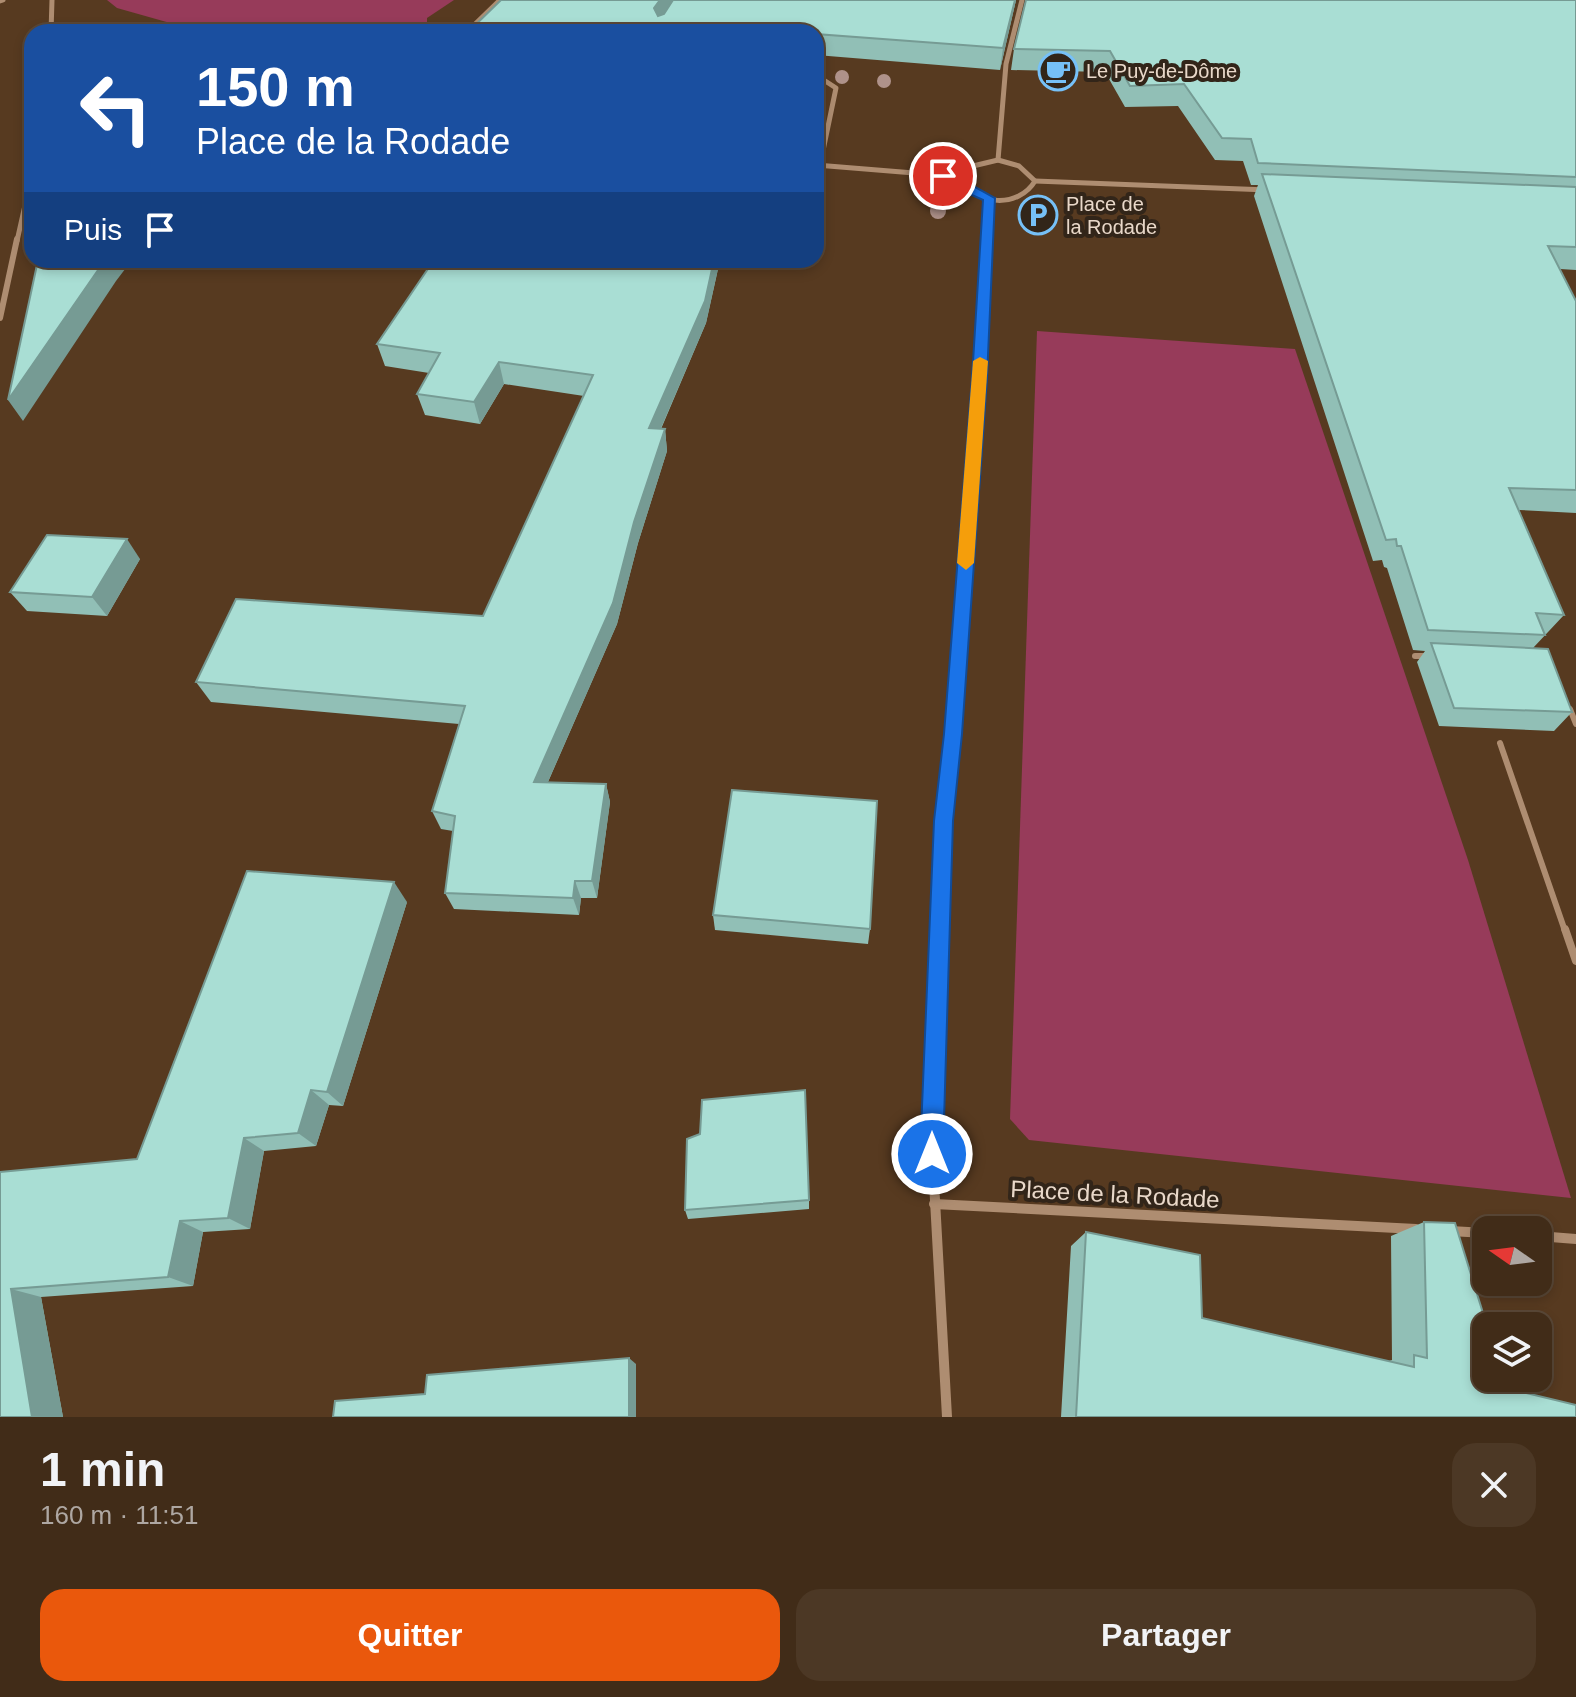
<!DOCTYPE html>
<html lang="fr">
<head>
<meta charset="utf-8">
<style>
  :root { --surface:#412c18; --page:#4c3825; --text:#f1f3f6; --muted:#aea7a2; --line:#5a4837; --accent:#ea580c }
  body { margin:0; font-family:Helvetica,sans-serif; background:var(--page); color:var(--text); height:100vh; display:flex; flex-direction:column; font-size:30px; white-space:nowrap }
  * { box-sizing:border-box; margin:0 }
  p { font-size:26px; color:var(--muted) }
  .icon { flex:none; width:44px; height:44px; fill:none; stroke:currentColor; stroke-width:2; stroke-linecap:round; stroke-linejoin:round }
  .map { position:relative; height:1417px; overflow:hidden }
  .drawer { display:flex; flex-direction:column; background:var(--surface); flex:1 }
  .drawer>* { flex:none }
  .guide { position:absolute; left:24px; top:24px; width:800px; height:244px; border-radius:24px; box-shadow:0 4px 12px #0003,0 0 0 2px var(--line); background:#1a4fa0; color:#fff; overflow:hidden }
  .needle { width:52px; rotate:284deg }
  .tools { position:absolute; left:1472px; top:1216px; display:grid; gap:16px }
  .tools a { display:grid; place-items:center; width:80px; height:80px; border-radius:16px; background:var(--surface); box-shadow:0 4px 12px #0003,0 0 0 2px var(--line); font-size:40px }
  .pin { position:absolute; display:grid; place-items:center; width:68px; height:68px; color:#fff; margin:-34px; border:4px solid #fff; border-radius:50%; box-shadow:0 2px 8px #0007 }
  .me { position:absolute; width:88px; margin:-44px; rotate:0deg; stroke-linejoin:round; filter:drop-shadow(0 0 6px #0008) }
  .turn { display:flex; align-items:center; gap:28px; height:168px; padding:0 40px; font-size:36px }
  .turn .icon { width:104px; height:104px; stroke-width:2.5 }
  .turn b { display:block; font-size:56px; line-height:68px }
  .then { display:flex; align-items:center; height:76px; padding:0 40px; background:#0003; gap:16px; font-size:30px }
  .round { display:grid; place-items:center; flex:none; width:84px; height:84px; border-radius:24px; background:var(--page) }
  .head { display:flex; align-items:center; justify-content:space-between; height:136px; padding:0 40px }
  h1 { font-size:48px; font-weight:700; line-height:60px }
  .cta { display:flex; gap:16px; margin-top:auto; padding:16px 40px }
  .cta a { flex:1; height:92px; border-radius:24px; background:var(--accent); color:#fff; font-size:32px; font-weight:700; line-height:92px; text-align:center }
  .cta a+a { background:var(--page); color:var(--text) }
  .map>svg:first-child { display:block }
  .green { fill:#973b5a }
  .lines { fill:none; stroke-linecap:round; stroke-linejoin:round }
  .service-far1 { stroke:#ae8d71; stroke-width:6 }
  .service { stroke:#ae8d71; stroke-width:8 }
  .minor-far3 { stroke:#ae8d71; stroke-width:5 }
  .minor-far2 { stroke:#ae8d71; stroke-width:6 }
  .minor-far1 { stroke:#ae8d71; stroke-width:8 }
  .minor { stroke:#ae8d71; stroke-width:10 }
  .tree { fill:#af928a }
  .wall { fill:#91bfb6 }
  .shaded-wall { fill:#769b94 }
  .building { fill:#a9ded4; stroke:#769b94; stroke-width:2 }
  .route { fill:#1a73e8; stroke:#114b97; stroke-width:2 }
  .slow { fill:#f59e0b }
  .labels { text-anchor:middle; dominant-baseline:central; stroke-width:8; stroke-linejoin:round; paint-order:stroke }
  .far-poi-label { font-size:20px; fill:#e9d8c9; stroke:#322519; text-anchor:start }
  .street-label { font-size:24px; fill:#e9d8c9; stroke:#322519 }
</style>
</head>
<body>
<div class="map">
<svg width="1576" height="1417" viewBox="0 0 1576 1417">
  <rect width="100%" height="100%" fill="#573a20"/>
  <!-- green -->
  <g class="green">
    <polygon points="107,0 454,0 427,18 427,32 202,32 117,8"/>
    <polygon points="1037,331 1295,349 1468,860 1571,1198 1029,1140 1010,1119"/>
  </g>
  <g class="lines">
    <!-- service-far1 -->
    <g class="service-far1">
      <polyline points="1415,656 1429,656"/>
      <polyline points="1570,709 1576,724"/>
      <polyline points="1500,743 1565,931"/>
    </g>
    <!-- service -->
    <polyline class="service" points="1565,929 1576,961"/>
    <!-- minor-far3 -->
    <g class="minor-far3">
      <polyline points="0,1 3,0"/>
      <polyline points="51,32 52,0"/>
      <polyline points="467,32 500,0"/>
      <polyline points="816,75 836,88 820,165"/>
      <path d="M998,160L1019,166L1035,181C1019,208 975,207 963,177L973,166Z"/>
      <polyline points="998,160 1006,64 1022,0"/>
      <polyline points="816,165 963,177"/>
      <polyline points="1035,181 1268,190"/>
      <polyline points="17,241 32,174"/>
      <polyline points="987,241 989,198"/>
    </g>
    <!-- minor-far2 -->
    <g class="minor-far2">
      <polyline points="0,318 17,239"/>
      <polyline points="967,546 987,239"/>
    </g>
    <!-- minor-far1 -->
    <polyline class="minor-far1" points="939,931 943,821 967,544"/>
    <!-- minor -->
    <g class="minor">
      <polyline points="939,929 931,1128 947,1417"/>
      <polyline points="934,1204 1416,1229"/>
      <polyline points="1450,1231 1486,1233"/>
      <polyline points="1538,1236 1576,1239"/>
    </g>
  </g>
  <!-- trees -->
  <g class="tree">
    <circle cx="842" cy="77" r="7"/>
    <circle cx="884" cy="81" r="7"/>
    <circle cx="938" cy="211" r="8"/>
  </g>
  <!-- wall -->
  <g class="wall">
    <polygon points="1016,0 1000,70 816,55 816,32 468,32"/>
    <polygon points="1576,0 1576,270 1560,269 1576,301 1576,513 1519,510 1564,615 1533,648 1572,712 1554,731 1439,726 1417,662 1425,651 1413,650 1387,568 1384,567 1382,560 1373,561 1254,196 1258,185 1251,185 1243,161 1215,160 1178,106 1125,107 1105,72 1011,70 1014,49"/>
    <polygon points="373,260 720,260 706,323 661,429 665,429 667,451 638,543 617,624 548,782 606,784 610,802 597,898 581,898 579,915 454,909 445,893 453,831 441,829 432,811 459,724 211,702 196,682 483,616 584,396 504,384 480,424 425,415 417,394 429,373 385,366 377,344 429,267"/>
    <polygon points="140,559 107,616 27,611 10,592"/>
    <polygon points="407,902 343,1106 329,1105 316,1146 264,1151 250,1229 203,1232 193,1286 41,1297 63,1417 0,1417 0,1172 137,1159"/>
    <polygon points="713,915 870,929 868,944 715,930"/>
    <polygon points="809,1200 809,1209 688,1219 685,1210"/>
    <polygon points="1424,1222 1505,1388 1576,1417 1061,1417 1071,1246 1086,1232 1202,1318 1389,1361 1392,1360 1391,1236"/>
  </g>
  <!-- shaded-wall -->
  <g class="shaded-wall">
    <polygon points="660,0 675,0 656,29 654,8"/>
    <polygon points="1015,0 1016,0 1000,70 1003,48"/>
    <polygon points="105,260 132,260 116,281 23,421 8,400"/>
    <polygon points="714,260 720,260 706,323 652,449 649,428"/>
    <polygon points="499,362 504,384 480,424 474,402"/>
    <polygon points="665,429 667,451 638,543 617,624 540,800 534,782 634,522"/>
    <polygon points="127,539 140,559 107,616 92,597"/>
    <polygon points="606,784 610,802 597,898 592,881"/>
    <polygon points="575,881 581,898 579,915 573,898"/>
    <polygon points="394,882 407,902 343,1106 327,1092"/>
    <polygon points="311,1090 329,1105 316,1146 298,1133"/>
    <polygon points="244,1138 264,1151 250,1229 228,1218"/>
    <polygon points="180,1221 203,1232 193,1286 168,1277"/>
    <polygon points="11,1289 41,1297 63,1417 32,1417"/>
    <polygon points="629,1358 636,1364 636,1417 629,1417"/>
  </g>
  <!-- building -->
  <g class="building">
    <polygon points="501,0 660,0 654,8 658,16 664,14 673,0 1015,0 1003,48 816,34 816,32 468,32"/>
    <polygon points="1026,0 1576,0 1576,177 1258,163 1251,139 1222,138 1184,84 1130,86 1110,51 1014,49"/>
    <polygon points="1262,174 1576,187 1576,247 1548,246 1576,301 1576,490 1509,488 1564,615 1536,613 1545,635 1428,630 1401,546 1397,546 1396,539 1386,540"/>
    <polygon points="38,260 105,260 8,400"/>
    <polygon points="434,260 714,260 705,301 649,428 665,429 634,522 613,603 534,782 606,784 592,881 575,881 573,898 445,893 455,816 432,811 465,706 196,682 236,599 483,616 593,375 499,362 474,402 417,394 440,353 377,344"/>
    <polygon points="47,535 127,539 92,597 10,592"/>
    <polygon points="1431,643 1548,649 1572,712 1454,708"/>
    <polygon points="732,790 877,801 870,929 713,915"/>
    <polygon points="247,871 394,882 327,1092 311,1090 298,1133 244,1138 228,1218 180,1221 168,1277 11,1289 32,1417 0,1417 0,1172 137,1159"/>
    <polygon points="805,1090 809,1200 685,1210 687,1139 700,1134 702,1100"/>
    <polygon points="1424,1222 1455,1223 1487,1326 1486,1378 1502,1378 1505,1388 1576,1405 1576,1417 1076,1417 1086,1232 1200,1255 1202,1318 1414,1367 1414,1355 1427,1358"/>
    <polygon points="629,1358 629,1417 333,1417 335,1401 425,1394 427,1375"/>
  </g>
  <!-- route -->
  <polygon class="route" points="943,172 967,175 975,187 995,198 987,378 962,734 953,821 943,1154 940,1162 932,1165 923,1162 920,1154 934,821 944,734 972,378 983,200 965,192 959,181 939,179 937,176"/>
  <!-- slow -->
  <polygon class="slow" points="980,357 988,361 974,563 966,570 957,563 973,361"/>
  <!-- icons -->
  <defs>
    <symbol id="cafe-ring" viewBox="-11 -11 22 22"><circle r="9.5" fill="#322519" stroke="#76c0f7" stroke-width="1.5"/><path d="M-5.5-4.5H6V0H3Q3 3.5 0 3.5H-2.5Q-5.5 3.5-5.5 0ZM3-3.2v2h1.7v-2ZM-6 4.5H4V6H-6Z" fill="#76c0f7"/></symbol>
    <symbol id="parking-ring" viewBox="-11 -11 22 22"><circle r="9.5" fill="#322519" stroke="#76c0f7" stroke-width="1.5"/><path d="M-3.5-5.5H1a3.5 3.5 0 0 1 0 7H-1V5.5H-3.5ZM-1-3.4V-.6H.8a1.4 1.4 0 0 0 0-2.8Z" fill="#76c0f7"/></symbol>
  </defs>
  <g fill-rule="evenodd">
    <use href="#cafe-ring" x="1036" y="49" width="44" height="44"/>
    <use href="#parking-ring" x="1016" y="193" width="44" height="44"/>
  </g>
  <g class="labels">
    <!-- far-poi labels -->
    <g class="far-poi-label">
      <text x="1086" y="71">Le Puy-de-Dôme</text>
      <text x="1066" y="204">Place de<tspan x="1066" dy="23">la Rodade</tspan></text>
    </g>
    <!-- street labels -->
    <g class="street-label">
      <text transform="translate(1115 1194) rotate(3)">Place de la Rodade</text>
    </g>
  </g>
</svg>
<div class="tools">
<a><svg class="needle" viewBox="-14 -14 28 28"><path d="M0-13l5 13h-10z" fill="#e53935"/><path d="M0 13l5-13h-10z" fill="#aea7a2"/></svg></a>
<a><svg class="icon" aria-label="layers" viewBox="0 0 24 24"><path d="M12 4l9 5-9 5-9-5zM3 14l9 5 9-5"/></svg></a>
</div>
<div class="pin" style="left:943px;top:176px;background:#d93025"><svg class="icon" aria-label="arrive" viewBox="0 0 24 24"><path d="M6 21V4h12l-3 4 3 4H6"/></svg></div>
<svg class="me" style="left:932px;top:1154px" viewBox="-20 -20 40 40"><circle r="17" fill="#1a73e8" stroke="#fff" stroke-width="3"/><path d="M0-11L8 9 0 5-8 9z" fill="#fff"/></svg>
<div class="guide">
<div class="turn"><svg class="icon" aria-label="left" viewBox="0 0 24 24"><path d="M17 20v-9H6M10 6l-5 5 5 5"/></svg><div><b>150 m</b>Place de la Rodade</div></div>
<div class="then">Puis<svg class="icon" aria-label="arrive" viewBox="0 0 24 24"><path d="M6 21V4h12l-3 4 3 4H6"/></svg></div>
</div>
</div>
<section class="drawer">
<div class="head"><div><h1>1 min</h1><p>160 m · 11:51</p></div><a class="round"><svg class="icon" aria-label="close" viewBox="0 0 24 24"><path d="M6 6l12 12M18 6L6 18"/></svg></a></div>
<div class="cta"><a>Quitter</a><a>Partager</a></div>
</section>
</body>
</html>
